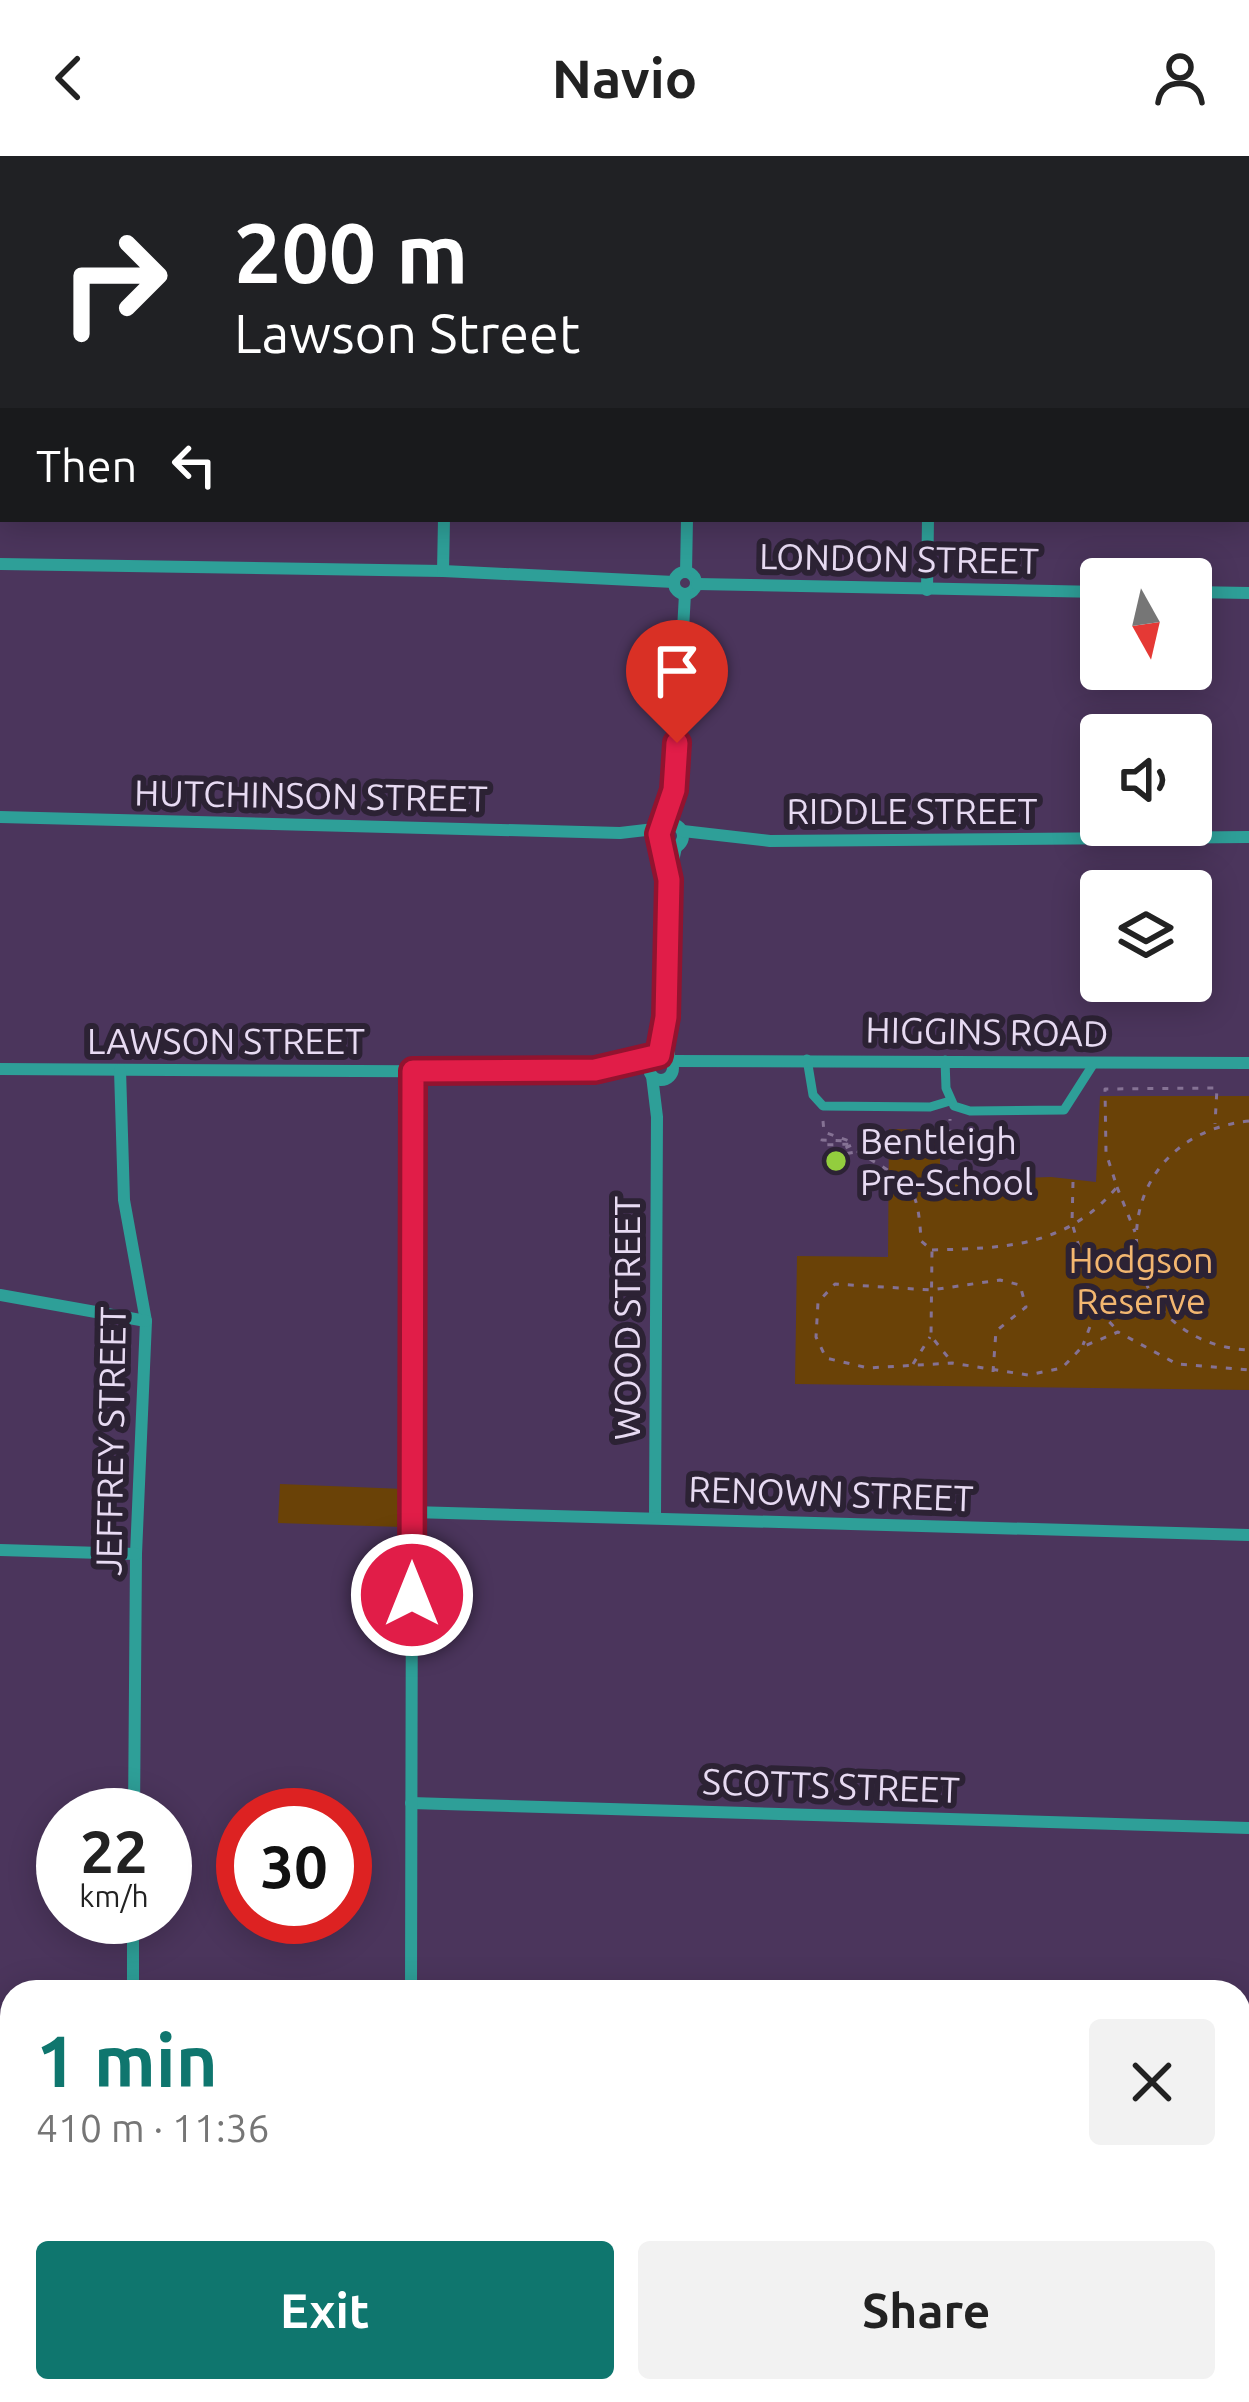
<!DOCTYPE html>
<html lang="en">
<head>
<meta charset="utf-8">
<style>
  :root { --surface:#fff; --page:#f2f2f2; --text:#222; --muted:#767676; --accent:#0f766e }
  body { margin:0; font-family:Ubuntu,sans-serif; background:var(--page); color:var(--text); height:100vh; display:flex; flex-direction:column; font-size:45px; white-space:nowrap }
  * { box-sizing:border-box; margin:0 }
  p { font-size:39px; color:var(--muted) }
  .icon { flex:none; width:66px; height:66px; fill:none; stroke:currentColor; stroke-width:2; stroke-linecap:round; stroke-linejoin:round }
  .map { position:relative; flex:1; overflow:hidden }
  .panel { position:absolute; left:0px; top:1824px; width:1251px; height:423px; display:flex; flex-direction:column; background:var(--surface); border-radius:36px 36px 0 0; box-shadow:0 6px 30px #0003 }
  .panel>* { flex:none }
  .banner { position:absolute; left:0px; top:0px; width:1251px; height:366px; box-shadow:0 6px 30px #0003; background:#202124; color:#fff; overflow:hidden }
  .needle { width:78px; rotate:172deg }
  .fabs { position:absolute; left:1080px; top:402px; display:grid; gap:24px }
  .fabs a { display:grid; place-items:center; width:132px; height:132px; border-radius:12px; background:var(--surface); box-shadow:0 6px 30px #0003; font-size:60px }
  .speed { position:absolute; left:36px; top:1632px; display:flex; gap:24px; font-size:60px; font-weight:700; text-align:center }
  .speed>* { display:grid; place-content:center; width:156px; height:156px; border-radius:50%; background:var(--surface); box-shadow:0 6px 30px #0003; line-height:1 }
  .speed small { font-size:30px; font-weight:400 }
  .speed .limit { border:18px solid #d22; background:#fff; color:#111 }
  .pin { position:absolute; display:grid; place-items:center; width:102px; height:102px; color:#fff; margin:-123px -51px; border-radius:50% 50% 50% 0; rotate:-45deg; box-shadow:0 0 12px #0007 }
  .pin .icon { rotate:45deg }
  .me { position:absolute; width:132px; margin:-66px; rotate:0deg; stroke-linejoin:round; filter:drop-shadow(0 0 9px #0008) }
  .turn { display:flex; align-items:center; gap:42px; height:252px; padding:0 36px; font-size:54px }
  .turn .icon { width:156px; height:156px; stroke-width:2.5 }
  .turn b { display:block; font-size:84px; line-height:102px }
  .then { display:flex; align-items:center; height:114px; padding:0 36px; background:#0003; gap:24px; font-size:45px }
  .round { display:grid; place-items:center; flex:none; width:126px; height:126px; border-radius:12px; background:var(--page) }
  .overview { display:flex; align-items:center; justify-content:space-between; height:204px; padding:0 36px }
  h1 { font-size:72px; font-weight:600; line-height:90px; color:var(--accent) }
  .action { display:flex; gap:24px; margin-top:auto; padding:24px 36px }
  .action a { flex:1; height:138px; border-radius:12px; background:var(--accent); color:#fff; font-size:48px; font-weight:600; line-height:138px; text-align:center }
  .action a+a { background:var(--page); color:var(--text) }
  header { display:flex; justify-content:space-between; align-items:center; height:156px; padding:0 36px; background:var(--surface); font-size:54px; font-weight:600 }
  .map>svg:first-child { display:block }
  .green { fill:#6a4207 }
  .lines { fill:none; stroke-linecap:round; stroke-linejoin:round }
  .path { stroke:#857294; stroke-width:3; stroke-dasharray:6 9; stroke-linecap:butt }
  .service { stroke:#2e9f98; stroke-width:9 }
  .minor { stroke:#2e9f98; stroke-width:12 }
  .secondary { stroke:#3fcec5; stroke-width:24 }
  .route-casing { stroke:#92132f; stroke-width:30 }
  .route { stroke:#e11d48; stroke-width:21 }
  .poi-dot { fill:#93cd3e; stroke:#2c2234; stroke-width:4.5 }
  .labels { text-anchor:middle; dominant-baseline:central; stroke-width:12; stroke-linejoin:round; paint-order:stroke }
  .street-label { font-size:36px; fill:#e7daf2; stroke:#2c2234 }
  .poi-label { font-size:36px; fill:#e7daf2; stroke:#2c2234; text-anchor:start }
  .park-label { font-size:36px; fill:#f3b670; stroke:#2c2234 }
</style>
</head>
<body>
<header><svg class="icon" aria-label="back" viewBox="0 0 24 24"><path d="M15 5l-7 7 7 7"/></svg>Navio<svg class="icon" aria-label="person" viewBox="0 0 24 24"><circle cx="12" cy="8" r="4"/><path d="M4 21q1-7 8-7t8 7"/></svg></header>
<div class="map">
<svg width="1249" height="2246" viewBox="0 0 1249 2246">
  <rect width="100%" height="100%" fill="#4b355c"/>
  <!-- green -->
  <g class="green">
    <polygon points="1100,940 1249,940 1249,1234 795,1228 797,1100 888,1101 889,973 940,974 940,1025 1051,1021 1096,1026"/>
    <polygon points="280,1328 404,1333 402,1371 278,1367"/>
  </g>
  <g class="lines">
    <!-- path -->
    <g class="path">
      <polyline points="823,965 824,976 849,985 822,984 822,989 854,988 832,998"/>
      <path d="M1249,965C1095,982 1103,1187 1249,1194"/>
      <path d="M857,995C908,1028 918,1023 921,1085L932,1094L931,1180L951,1205"/>
      <polyline points="832,1000 950,980 950,963"/>
      <polyline points="1073,1026 1072,1067 1097,1152 1083,1189"/>
      <polyline points="1117,1031 1135,1076"/>
      <path d="M932,1094C1006,1092 1067,1091 1117,1031L1106,997L1105,933L1217,932L1215,968"/>
      <polyline points="1099,1155 1117,1174"/>
      <polyline points="913,1208 930,1181"/>
      <polyline points="993,1216 996,1175 1026,1151 1020,1129 1000,1124 931,1134 835,1128 818,1146 816,1181 826,1202 868,1212 952,1207 1028,1219 1062,1212 1082,1191 1118,1176 1177,1208 1249,1214"/>
    </g>
    <!-- service -->
    <g class="service">
      <polyline points="807,903 813,939 823,950 930,951 950,945"/>
      <polyline points="945,904 946,932 954,950 970,955 1064,954 1094,907"/>
    </g>
    <!-- minor -->
    <g class="minor">
      <polyline points="207,3 207,0"/>
      <polyline points="449,3 449,0"/>
      <polyline points="690,3 691,0"/>
      <polyline points="932,3 932,0"/>
      <polyline points="1172,3 1172,0"/>
      <polyline points="0,153 3,153"/>
      <polyline points="1248,184 1249,184"/>
      <polyline points="0,408 443,415 674,426"/>
      <polyline points="443,415 444,363"/>
      <circle cx="685" cy="427" r="11"/>
      <polyline points="686,416 687,363"/>
      <polyline points="697,428 1101,436"/>
      <polyline points="927,434 928,363"/>
      <polyline points="1191,436 1249,437"/>
      <polyline points="0,661 620,677 663,672"/>
      <circle cx="671" cy="680" r="12"/>
      <polyline points="667,668 674,634 685,438"/>
      <polyline points="683,675 770,685 1249,681"/>
      <circle cx="661" cy="912" r="12"/>
      <polyline points="669,902 669,724 676,691"/>
      <polyline points="671,905 1249,907"/>
      <polyline points="0,913 534,916 651,905"/>
      <polyline points="120,914 124,1044 146,1165 136,1398 134,1659"/>
      <polyline points="652,920 657,961 655,1362"/>
      <polyline points="0,1139 146,1165"/>
      <polyline points="412,1356 1249,1379"/>
      <polyline points="0,1394 136,1398"/>
      <polyline points="411,1647 1249,1672"/>
      <polyline points="133,1836 133,1761"/>
      <polyline points="411,1836 413,915"/>
      <polyline points="0,2063 12,2063"/>
      <polyline points="246,2235 246,2246"/>
      <polyline points="504,2235 504,2246"/>
      <polyline points="902,2235 902,2246"/>
      <polyline points="771,2246 771,2235"/>
      <polyline points="1116,2246 1116,2235"/>
    </g>
    <!-- secondary -->
    <g class="secondary">
      <polyline points="0,1880 12,1880"/>
      <polyline points="1239,1918 1249,1919"/>
    </g>
  </g>
  <g class="lines">
    <defs>
      <polyline id="route" points="412,1439 413,915 595,914 659,899 666,861 669,724 659,678 674,634 677,587"/>
    </defs>
    <!-- route casing -->
    <use href="#route" class="route-casing"/>
    <!-- route -->
    <use href="#route" class="route"/>
  </g>
  <!-- markers -->
  <circle class="poi-dot" cx="836" cy="1005" r="12"/>
  <g class="labels">
    <!-- street labels -->
    <g class="street-label">
      <text transform="translate(899 402) rotate(1)">LONDON STREET</text>
      <text transform="translate(311 639) rotate(1)">HUTCHINSON STREET</text>
      <text x="912" y="654">RIDDLE STREET</text>
      <text transform="translate(987 875) rotate(1)">HIGGINS ROAD</text>
      <text x="226" y="884">LAWSON STREET</text>
      <text transform="translate(626 1162) rotate(-90)">WOOD STREET</text>
      <text transform="translate(110 1285) rotate(-89)">JEFFREY STREET</text>
      <text transform="translate(831 1337) rotate(2)">RENOWN STREET</text>
      <text transform="translate(831 1629) rotate(2)">SCOTTS STREET</text>
    </g>
    <!-- poi labels -->
    <g class="poi-label">
      <text x="860" y="984">Bentleigh<tspan x="860" dy="41">Pre-School</tspan></text>
    </g>
    <!-- park labels -->
    <g class="park-label">
      <text x="1141" y="1103">Hodgson<tspan x="1141" dy="41">Reserve</tspan></text>
    </g>
  </g>
</svg>
<div class="fabs">
<a><svg class="needle" viewBox="-14 -14 28 28"><path d="M0-13l5 13h-10z" fill="#e53935"/><path d="M0 13l5-13h-10z" fill="#767676"/></svg></a>
<a><svg class="icon" aria-label="sound" viewBox="0 0 24 24"><path d="M4 9h4l5-4v14l-5-4H4zM17 9q2 3 0 6"/></svg></a>
<a><svg class="icon" aria-label="layers" viewBox="0 0 24 24"><path d="M12 4l9 5-9 5-9-5zM3 14l9 5 9-5"/></svg></a>
</div>
<div class="speed"><div>22<small>km/h</small></div><div class="limit">30</div></div>
<div class="pin" style="left:677px;top:587px;background:#d93025"><svg class="icon" aria-label="arrive" viewBox="0 0 24 24"><path d="M6 21V4h12l-3 4 3 4H6"/></svg></div>
<svg class="me" style="left:412px;top:1439px" viewBox="-20 -20 40 40"><circle r="17" fill="#e11d48" stroke="#fff" stroke-width="3"/><path d="M0-11L8 9 0 5-8 9z" fill="#fff"/></svg>
<div class="banner">
<div class="turn"><svg class="icon" aria-label="right" viewBox="0 0 24 24"><path d="M7 20v-9h11M14 6l5 5-5 5"/></svg><div><b>200 m</b>Lawson Street</div></div>
<div class="then">Then<svg class="icon" aria-label="left" viewBox="0 0 24 24"><path d="M17 20v-9H6M10 6l-5 5 5 5"/></svg></div>
</div>
<section class="panel">
<div class="overview"><div><h1>1 min</h1><p>410 m · 11:36</p></div><a class="round"><svg class="icon" aria-label="close" viewBox="0 0 24 24"><path d="M6 6l12 12M18 6L6 18"/></svg></a></div>
<div class="action"><a>Exit</a><a>Share</a></div>
</section>
</div>
</body>
</html>
